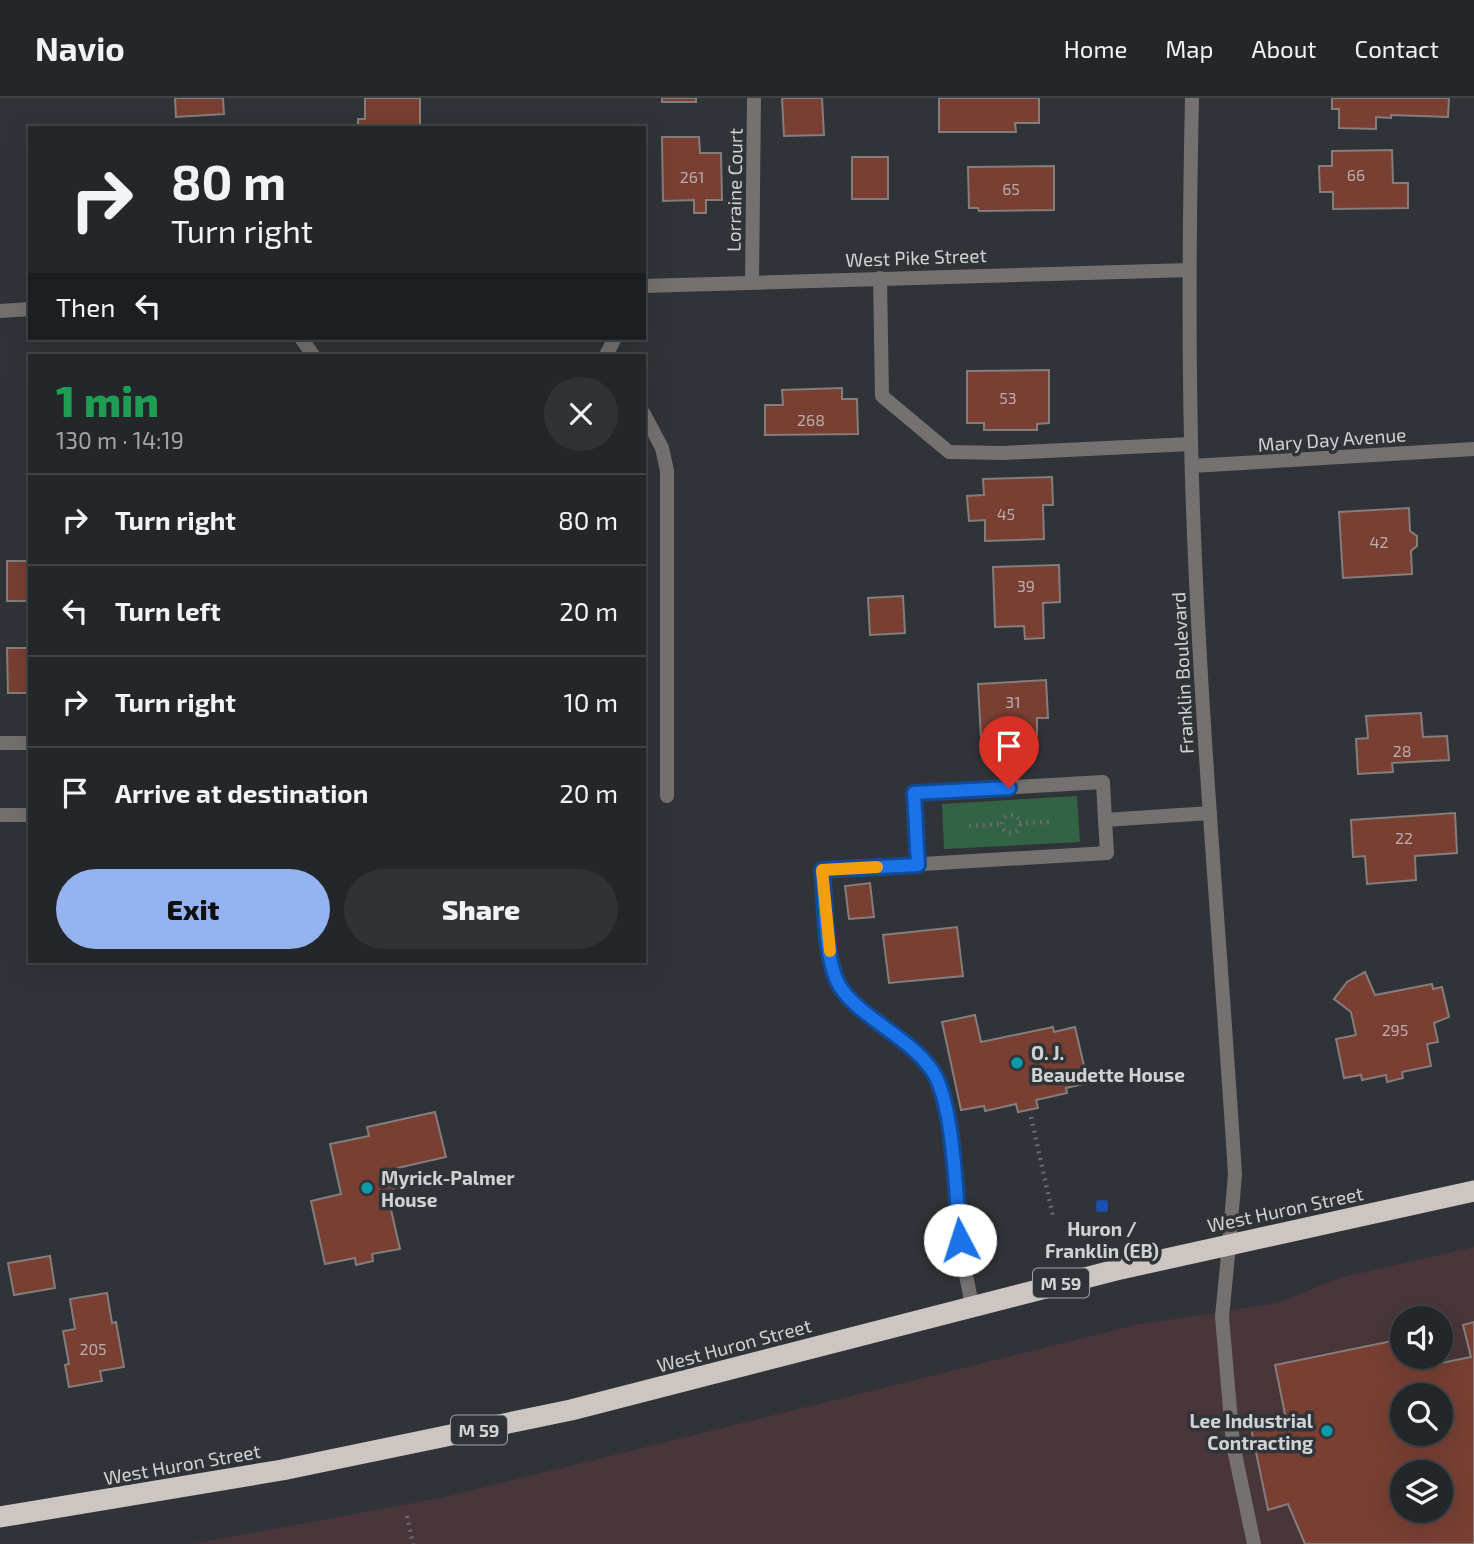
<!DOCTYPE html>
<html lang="en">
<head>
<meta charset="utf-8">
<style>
  :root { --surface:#24272a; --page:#303336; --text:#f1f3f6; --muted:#a3a5a8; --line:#414447; --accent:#95b2f1 }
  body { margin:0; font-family:"Exo 2",sans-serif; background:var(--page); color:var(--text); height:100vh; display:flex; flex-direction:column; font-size:26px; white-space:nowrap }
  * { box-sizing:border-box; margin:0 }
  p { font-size:23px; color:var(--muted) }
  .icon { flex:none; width:38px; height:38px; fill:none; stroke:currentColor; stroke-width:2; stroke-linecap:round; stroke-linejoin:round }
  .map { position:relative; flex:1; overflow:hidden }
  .details { position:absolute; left:28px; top:256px; width:618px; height:609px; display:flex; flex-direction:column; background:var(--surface); border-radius:0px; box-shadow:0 7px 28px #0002,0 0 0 2px var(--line) }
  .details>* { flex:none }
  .top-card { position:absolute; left:28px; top:28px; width:618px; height:214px; border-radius:0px; box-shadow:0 7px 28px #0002,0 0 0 2px var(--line); background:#24272a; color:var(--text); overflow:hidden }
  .controls { position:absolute; left:1390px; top:1208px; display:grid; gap:14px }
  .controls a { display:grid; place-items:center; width:63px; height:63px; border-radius:50%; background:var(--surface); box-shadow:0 7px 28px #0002,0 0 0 2px var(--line); font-size:35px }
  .pin { position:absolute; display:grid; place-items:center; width:60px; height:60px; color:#fff; margin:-72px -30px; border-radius:50% 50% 50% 0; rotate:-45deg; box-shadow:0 0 7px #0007 }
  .pin .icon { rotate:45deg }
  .me { position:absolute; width:77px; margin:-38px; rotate:355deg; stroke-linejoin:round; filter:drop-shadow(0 0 5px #0008) }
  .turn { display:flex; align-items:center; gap:24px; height:147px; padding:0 28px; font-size:32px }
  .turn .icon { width:91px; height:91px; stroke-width:2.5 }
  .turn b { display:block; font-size:49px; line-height:60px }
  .then { display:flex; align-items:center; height:66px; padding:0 28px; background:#0003; gap:14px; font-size:26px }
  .round { display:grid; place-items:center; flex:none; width:74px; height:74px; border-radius:37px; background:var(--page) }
  .head { display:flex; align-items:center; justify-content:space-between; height:119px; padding:0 28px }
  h1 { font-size:42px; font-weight:800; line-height:52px; color:#1e9e55 }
  .primary-button { display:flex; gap:14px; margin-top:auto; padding:14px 28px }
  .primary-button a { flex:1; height:80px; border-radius:42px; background:var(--accent); color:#111; font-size:28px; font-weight:800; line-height:80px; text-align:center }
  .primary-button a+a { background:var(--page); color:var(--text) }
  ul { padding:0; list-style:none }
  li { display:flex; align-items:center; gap:21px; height:91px; padding:0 28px; border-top:2px solid var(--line) }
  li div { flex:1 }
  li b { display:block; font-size:26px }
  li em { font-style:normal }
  header { display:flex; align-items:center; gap:42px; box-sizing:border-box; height:98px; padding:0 35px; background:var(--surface); border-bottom:2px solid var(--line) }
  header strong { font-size:33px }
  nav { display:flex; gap:38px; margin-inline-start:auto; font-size:24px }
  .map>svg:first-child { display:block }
  .industrial { fill:#49353a; fill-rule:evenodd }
  .green { fill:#336345 }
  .building { fill:#793f33; stroke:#847d7c; stroke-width:2; fill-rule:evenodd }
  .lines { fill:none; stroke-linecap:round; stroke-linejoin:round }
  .path { stroke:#676a6d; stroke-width:4.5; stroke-dasharray:2 5; stroke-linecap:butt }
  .lane { stroke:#747170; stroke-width:14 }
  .street { stroke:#747170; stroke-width:14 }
  .highway { stroke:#ccc5c2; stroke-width:21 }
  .route-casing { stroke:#114b97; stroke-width:18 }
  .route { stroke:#1a73e8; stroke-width:12 }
  .slow { stroke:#f59e0b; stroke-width:12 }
  .culture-dot { fill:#0f9aa8; stroke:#303438; stroke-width:2.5 }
  .transit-dot { fill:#1a4fb4; stroke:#303438; stroke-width:2.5 }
  .labels { text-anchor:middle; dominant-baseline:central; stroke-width:7; stroke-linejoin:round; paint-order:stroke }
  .number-label { font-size:16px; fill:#baadac }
  .shield { fill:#303438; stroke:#a0a3a6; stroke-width:2 }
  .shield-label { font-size:18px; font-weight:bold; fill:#d0d2d5 }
  .street-label { font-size:19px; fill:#d0d2d5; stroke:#303438 }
  .poi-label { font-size:19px; font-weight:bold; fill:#d0d2d5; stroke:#303438; text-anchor:start }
</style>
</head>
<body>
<header>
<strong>Navio</strong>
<nav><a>Home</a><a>Map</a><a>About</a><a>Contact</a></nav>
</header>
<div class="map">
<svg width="1474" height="1446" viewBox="0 0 1474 1446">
  <rect width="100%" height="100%" fill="#303438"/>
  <!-- industrial -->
  <path class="industrial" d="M1474,1149V1446H193L441,1400L1136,1227L1278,1205L1339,1180ZM1402,1220H1440V1258H1402ZM1402,1297H1440V1335H1402ZM1402,1374H1440V1412H1402Z"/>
  <!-- green -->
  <polygon class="green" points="1077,698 1080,744 944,751 942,706"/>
  <!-- building -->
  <g class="building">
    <polygon points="175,0 223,0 224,16 176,19"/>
    <polygon points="365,0 420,0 420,30 358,30 358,21 365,21"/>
    <rect x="662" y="0" width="34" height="4"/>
    <polygon points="782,0 822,0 824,37 784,38"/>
    <polygon points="939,0 1039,0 1039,25 1015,25 1016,34 939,34"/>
    <polygon points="1332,0 1449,0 1448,19 1391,17 1391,20 1376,19 1376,31 1339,30 1339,11 1332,11"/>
    <polygon points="662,39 699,39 700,55 721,55 722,102 706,102 706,115 694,115 694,102 663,103"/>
    <polygon points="1392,52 1393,85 1408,85 1408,110 1333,111 1333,94 1320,94 1319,68 1332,68 1332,53"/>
    <rect x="852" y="59" width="36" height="42"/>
    <polygon points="1054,68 1054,112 979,113 978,110 969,110 968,69"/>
    <polygon points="1049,272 1049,325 1037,326 1037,332 984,332 984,325 967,325 967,273"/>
    <polygon points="842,290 842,301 857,301 858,336 765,337 765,307 783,307 782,292"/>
    <polygon points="1052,379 1053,407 1043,407 1044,441 985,443 985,422 969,423 967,398 984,397 983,381"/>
    <polygon points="1409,410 1410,433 1417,438 1417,448 1411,453 1412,476 1343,480 1339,414"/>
    <rect x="7" y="463" width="23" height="40"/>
    <polygon points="1059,467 1060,504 1043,505 1044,540 1025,541 1024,528 995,529 993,469"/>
    <polygon points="903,498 905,535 870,537 868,500"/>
    <polygon points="7,550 30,550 30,595 8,595"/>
    <polygon points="1046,582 1048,620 1037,620 1037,637 981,640 978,586"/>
    <polygon points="1421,615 1423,639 1447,638 1449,662 1392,665 1393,674 1358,676 1356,641 1368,640 1366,618"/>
    <polygon points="1455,715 1457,755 1415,758 1416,782 1367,786 1365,758 1353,759 1351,722"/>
    <polygon points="870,785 874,819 849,821 845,788"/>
    <polygon points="957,829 963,878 889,885 883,837"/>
    <polygon points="1365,874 1375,897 1432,886 1433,891 1442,889 1449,919 1434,925 1438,944 1427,946 1431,968 1402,974 1403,980 1387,984 1386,977 1362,982 1361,977 1344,980 1336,941 1356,937 1351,914 1334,901 1347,884"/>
    <polygon points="975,917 981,944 1053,929 1054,934 1075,929 1088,985 1066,990 1067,995 1036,1002 1038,1010 1018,1014 1016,1006 985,1013 984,1008 961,1012 942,924"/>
    <polygon points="435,1014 446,1059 393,1071 397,1086 392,1093 387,1094 400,1151 372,1156 373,1163 356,1167 355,1160 325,1166 311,1103 341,1096 330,1046 369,1038 367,1029"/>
    <polygon points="50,1158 55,1190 14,1197 8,1165"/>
    <polygon points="107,1195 112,1225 116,1224 124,1269 100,1273 102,1283 69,1289 65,1267 69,1266 63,1233 75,1231 70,1201"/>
    <path d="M1474,1224V1446H1305L1288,1406L1268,1412L1251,1330L1272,1325L1274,1328L1287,1326L1275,1267L1402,1241V1258H1428L1431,1267L1471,1259L1463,1227ZM1402,1297H1440V1335H1402ZM1402,1374H1440V1412H1402Z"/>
  </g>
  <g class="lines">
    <!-- path -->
    <g class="path">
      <circle cx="1011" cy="726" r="9"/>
      <polyline points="1019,725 1052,724"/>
      <polyline points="969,728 1002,726"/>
      <polyline points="1031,1019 1053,1118"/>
      <polyline points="407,1418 413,1446"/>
    </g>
    <!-- lane -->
    <g class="lane">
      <polyline points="880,180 882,298 949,354 1003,355 1191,346"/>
      <polyline points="301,240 313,257"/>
      <polyline points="606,257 615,240"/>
      <polyline points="644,316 662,350 667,373 667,698"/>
      <polyline points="0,645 30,645"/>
      <polyline points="0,717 30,717"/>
      <polyline points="918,767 914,695 1103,684 1105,722"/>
      <polyline points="1229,1147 1222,1219 1233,1346 1254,1446"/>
      <path d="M972,1207C968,1185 962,1162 960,1139C954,1092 956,1022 936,980C918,940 855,921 838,883C824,854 825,805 822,772L1107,755L1105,722L1210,715"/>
    </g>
    <!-- street -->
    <g class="street">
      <path d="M1192,0C1189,137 1188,274 1193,411C1201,633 1221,854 1235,1076L1229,1147"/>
      <polyline points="752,184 754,0"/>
      <polyline points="644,188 1189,172"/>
      <polyline points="0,213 30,211"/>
      <polyline points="1192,368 1474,351"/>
    </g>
    <!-- highway -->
    <polyline class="highway" points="0,1419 282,1372 571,1312 1116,1172 1474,1093"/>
  </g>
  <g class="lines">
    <defs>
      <path id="route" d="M960,1142C956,1098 954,1016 936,979C917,941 853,918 837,883C823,850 826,807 822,772L918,767L914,695L1009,690"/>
    </defs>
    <!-- route casing -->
    <use href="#route" class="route-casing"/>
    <!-- route -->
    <use href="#route" class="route"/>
    <!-- slow -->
    <polyline class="slow" points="830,853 822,772 877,769"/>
  </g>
  <!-- markers -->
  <g class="culture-dot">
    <circle cx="1017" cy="965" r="7"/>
    <circle cx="367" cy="1090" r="7"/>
    <circle cx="1327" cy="1333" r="7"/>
  </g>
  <rect class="transit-dot" x="1095" y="1101" width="14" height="14" rx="3.5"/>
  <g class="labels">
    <!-- number labels -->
    <g class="number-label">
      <text x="1356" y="76">66</text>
      <text x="692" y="78">261</text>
      <text x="1011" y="90">65</text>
      <text x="1008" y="299">53</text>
      <text x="811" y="321">268</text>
      <text x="1006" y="415">45</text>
      <text x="1379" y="443">42</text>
      <text x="1026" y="487">39</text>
      <text x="1013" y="603">31</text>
      <text x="1402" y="652">28</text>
      <text x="1404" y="739">22</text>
      <text x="1395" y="931">295</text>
      <text x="93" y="1250">205</text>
    </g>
    <!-- shield labels -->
    <g class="shield">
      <rect x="1033" y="1170.5" width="56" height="29" rx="5"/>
      <rect x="451" y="1317.5" width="56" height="29" rx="5"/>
    </g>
    <g class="shield-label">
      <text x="1061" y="1185">M 59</text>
      <text x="479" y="1332">M 59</text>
    </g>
    <!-- street labels -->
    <g class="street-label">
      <text transform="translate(734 92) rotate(-89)">Lorraine Court</text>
      <text transform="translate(916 159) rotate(-2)">West Pike Street</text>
      <text transform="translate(1332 341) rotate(-4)">Mary Day Avenue</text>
      <text transform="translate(1182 575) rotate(-93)">Franklin Boulevard</text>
      <text transform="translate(1285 1111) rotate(-12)">West Huron Street</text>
      <text transform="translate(734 1247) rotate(-15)">West Huron Street</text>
      <text transform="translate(182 1366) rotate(-10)">West Huron Street</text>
    </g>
    <!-- poi labels -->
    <g class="poi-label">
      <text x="1031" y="954">O. J.<tspan x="1031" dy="22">Beaudette House</tspan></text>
      <text x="381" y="1079">Myrick-Palmer<tspan x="381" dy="22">House</tspan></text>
      <text x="1102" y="1130" text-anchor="middle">Huron /<tspan x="1102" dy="22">Franklin (EB)</tspan></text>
      <text x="1313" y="1322" text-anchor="end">Lee Industrial<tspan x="1313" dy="22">Contracting</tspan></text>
    </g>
  </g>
</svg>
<div class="controls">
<a><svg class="icon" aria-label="sound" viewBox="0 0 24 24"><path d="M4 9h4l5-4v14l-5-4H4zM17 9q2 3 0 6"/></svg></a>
<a><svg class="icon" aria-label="search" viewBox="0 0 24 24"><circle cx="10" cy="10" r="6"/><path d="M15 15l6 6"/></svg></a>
<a><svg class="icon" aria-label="layers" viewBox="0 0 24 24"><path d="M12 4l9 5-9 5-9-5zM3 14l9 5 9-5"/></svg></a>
</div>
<div class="pin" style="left:1009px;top:690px;background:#d93025"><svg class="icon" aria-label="arrive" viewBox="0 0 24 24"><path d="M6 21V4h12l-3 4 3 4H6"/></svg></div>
<svg class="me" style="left:960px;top:1142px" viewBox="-20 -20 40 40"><circle r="19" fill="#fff"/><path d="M0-13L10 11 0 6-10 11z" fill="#1a73e8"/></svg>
<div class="top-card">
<div class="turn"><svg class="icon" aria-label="right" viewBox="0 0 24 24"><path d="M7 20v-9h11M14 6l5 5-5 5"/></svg><div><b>80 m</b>Turn right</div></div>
<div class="then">Then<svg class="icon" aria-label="left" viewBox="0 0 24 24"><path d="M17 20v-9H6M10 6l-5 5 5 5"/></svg></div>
</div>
<section class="details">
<div class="head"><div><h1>1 min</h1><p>130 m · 14:19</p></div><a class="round"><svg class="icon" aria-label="close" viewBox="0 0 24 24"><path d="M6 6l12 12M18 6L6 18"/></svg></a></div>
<ul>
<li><svg class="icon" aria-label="right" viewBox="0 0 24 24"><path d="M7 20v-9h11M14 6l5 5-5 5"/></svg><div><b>Turn right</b></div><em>80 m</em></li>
<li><svg class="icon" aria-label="left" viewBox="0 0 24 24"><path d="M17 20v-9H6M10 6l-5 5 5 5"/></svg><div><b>Turn left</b></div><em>20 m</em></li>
<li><svg class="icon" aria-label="right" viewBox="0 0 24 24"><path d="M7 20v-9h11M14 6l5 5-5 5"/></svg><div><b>Turn right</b></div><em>10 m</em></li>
<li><svg class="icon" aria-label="arrive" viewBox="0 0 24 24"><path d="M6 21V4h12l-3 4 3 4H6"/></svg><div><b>Arrive at destination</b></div><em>20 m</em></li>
</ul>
<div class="primary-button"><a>Exit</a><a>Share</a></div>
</section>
</div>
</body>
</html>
